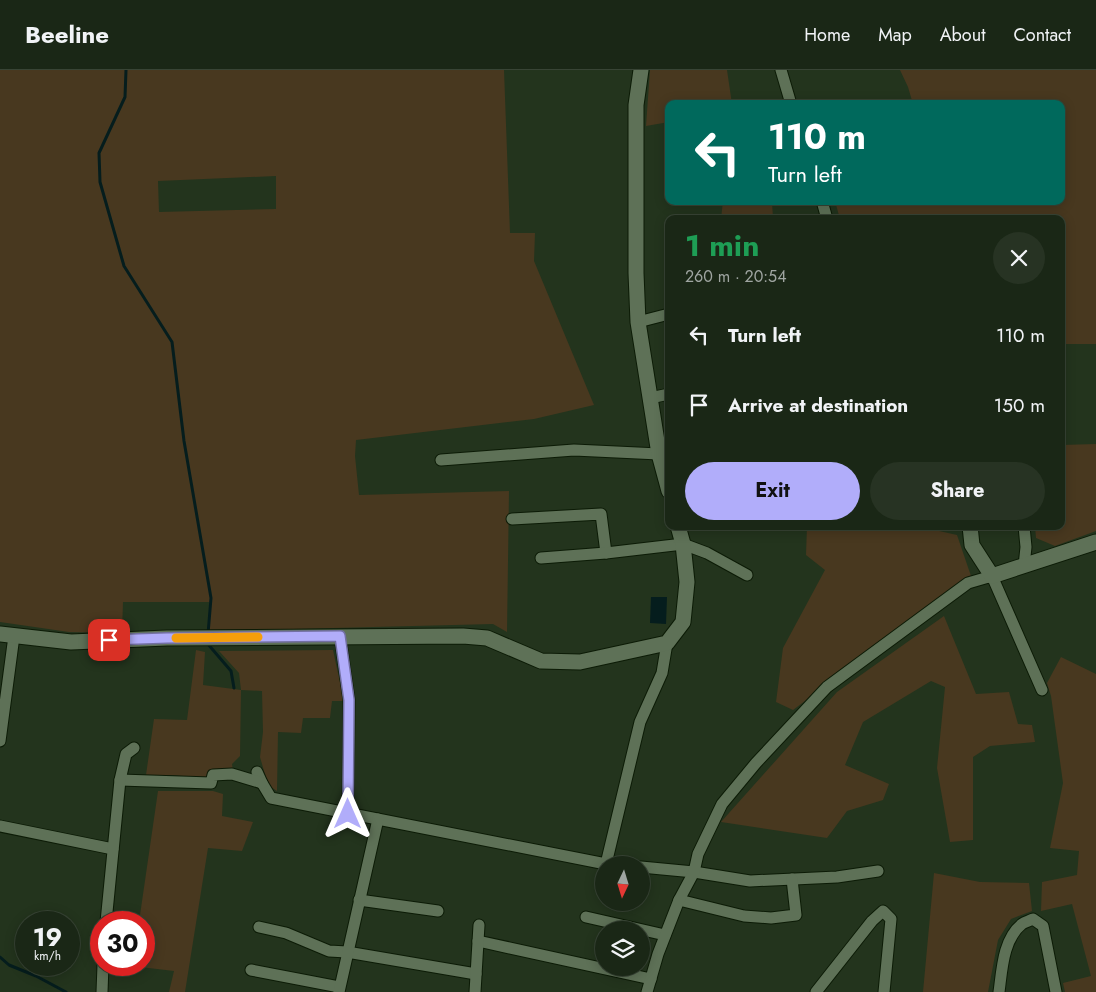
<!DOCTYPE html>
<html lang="en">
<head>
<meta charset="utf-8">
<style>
  :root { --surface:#1a2716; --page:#273323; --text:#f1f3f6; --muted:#9fa5a1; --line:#384435; --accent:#b1adfa }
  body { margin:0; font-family:Jost,sans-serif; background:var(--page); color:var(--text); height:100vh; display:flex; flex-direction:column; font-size:19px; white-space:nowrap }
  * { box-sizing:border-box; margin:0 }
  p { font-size:16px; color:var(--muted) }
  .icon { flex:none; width:28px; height:28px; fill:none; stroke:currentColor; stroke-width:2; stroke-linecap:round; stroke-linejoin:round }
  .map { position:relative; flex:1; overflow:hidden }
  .drawer { position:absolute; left:665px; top:145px; width:400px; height:315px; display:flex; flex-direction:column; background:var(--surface); border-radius:10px; box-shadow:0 2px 12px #0003,0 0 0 1px var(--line) }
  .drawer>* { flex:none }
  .banner { position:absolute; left:665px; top:30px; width:400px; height:105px; border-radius:10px; box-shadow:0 2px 12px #0003,0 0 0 1px var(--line); background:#00695c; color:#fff; overflow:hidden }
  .needle { width:32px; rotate:184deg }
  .controls { position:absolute; left:595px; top:786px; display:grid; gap:10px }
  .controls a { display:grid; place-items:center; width:55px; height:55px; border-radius:50%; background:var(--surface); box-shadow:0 2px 12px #0003,0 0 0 1px var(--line); font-size:25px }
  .speed { position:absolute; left:15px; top:841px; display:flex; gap:10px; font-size:25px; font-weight:700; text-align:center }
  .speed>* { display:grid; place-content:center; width:65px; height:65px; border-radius:50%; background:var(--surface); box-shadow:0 2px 12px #0003,0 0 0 1px var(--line); line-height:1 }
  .speed small { font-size:12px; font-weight:400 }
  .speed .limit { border:8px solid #d22; background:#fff; color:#111 }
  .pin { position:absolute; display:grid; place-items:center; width:42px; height:42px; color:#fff; margin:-21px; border-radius:10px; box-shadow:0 2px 8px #0006 }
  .me { position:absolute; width:55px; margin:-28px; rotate:0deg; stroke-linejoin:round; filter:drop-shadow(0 0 4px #0008) }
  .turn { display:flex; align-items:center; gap:18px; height:105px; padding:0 20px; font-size:22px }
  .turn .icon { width:65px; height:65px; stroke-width:2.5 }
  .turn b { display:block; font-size:35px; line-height:42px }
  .round { display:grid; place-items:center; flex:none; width:52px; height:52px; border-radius:26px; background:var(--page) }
  .head { display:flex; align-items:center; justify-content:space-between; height:85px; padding:0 20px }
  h1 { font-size:30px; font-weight:700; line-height:38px; color:#1e9e55 }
  .cta { display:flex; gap:10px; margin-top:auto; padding:10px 20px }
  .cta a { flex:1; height:58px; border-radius:30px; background:var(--accent); color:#111; font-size:20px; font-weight:700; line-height:58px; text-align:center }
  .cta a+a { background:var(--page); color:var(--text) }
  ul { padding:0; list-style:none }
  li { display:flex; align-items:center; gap:15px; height:70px; padding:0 20px }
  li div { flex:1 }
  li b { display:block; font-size:19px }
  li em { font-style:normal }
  header { display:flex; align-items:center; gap:30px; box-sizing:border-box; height:70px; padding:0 25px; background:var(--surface); border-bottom:1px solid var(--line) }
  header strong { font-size:24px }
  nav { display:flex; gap:28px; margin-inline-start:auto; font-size:18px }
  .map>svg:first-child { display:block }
  .green { fill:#48381f; fill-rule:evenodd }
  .water { fill:#051d1d }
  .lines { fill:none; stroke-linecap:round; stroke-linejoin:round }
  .stream { stroke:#051d1d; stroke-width:3 }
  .street-casing { stroke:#0c1b06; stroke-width:13 }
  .secondary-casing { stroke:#0c1b06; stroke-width:17 }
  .street { stroke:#5e7157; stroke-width:11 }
  .secondary { stroke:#5e7157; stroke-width:15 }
  .route-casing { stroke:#7370a2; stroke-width:12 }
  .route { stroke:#b1adfa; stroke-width:9 }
  .slow { stroke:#f59e0b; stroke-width:9 }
</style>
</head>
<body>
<header>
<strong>Beeline</strong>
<nav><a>Home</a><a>Map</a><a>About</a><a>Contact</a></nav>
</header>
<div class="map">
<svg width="1096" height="922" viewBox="0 0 1096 922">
  <rect width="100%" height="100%" fill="#23341d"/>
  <!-- green -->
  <g class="green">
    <path d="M0,0H504L510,163H535L534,191L594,335L534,349L356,370L355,386L359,425L509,421L507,562L493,554L209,561V532H123L122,563L69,562L0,552ZM276,106V139L159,142L158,111Z"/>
    <polygon points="650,0 727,0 732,34 669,34 669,52 646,56"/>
    <polygon points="900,0 1096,0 1096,274 1061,274 1061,149 840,149 835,131 1061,131 1061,34 913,34 908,17"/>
    <polygon points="723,131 772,131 773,149 721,149"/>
    <polygon points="1096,374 1096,461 1055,476 1036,468 1035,456 1061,456 1061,375"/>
    <polygon points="807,456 917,456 957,465 971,506 793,640 776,632 783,578 825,500 806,485"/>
    <polygon points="944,546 976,624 1009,622 1018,654 1032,655 1035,672 990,676 973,687 973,770 950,772 937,698 945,617 931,611 863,652 845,695 889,714 883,730 847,741 827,768 721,752 837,622"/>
    <polygon points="196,580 205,582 203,615 241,620 239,603 219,581 333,580 344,631 332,631 330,648 303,648 301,663 278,662 277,721 268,715 260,687 263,662 262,621 241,620 240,686 232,694 233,701 209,701 208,708 170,705 146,705 154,649 187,650"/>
    <polygon points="1061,587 1096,604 1096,922 1065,922 1063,913 1091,906 1072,834 1041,841 1042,812 1077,805 1079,781 1050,778 1063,713 1051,626 1047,613"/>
    <polygon points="158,721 213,721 223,724 222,746 253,752 242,781 208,778 185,922 169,922 174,901 132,896 144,895 144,852 139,852"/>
    <polygon points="934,803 980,812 1029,813 1032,841 1011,849 998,870 988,922 923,922"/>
  </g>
  <!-- water -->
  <polygon class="water" points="651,527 667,527 666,554 650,553"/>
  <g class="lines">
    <!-- stream -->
    <g class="stream">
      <polyline points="126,0 125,27 99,83 100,112 124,196 172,272 184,371 211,528 208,564"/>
      <polyline points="207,573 231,601 234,618"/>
      <polyline points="0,887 9,895 36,906 66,922"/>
    </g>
    <defs>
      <g id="street">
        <polyline points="781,0 791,34"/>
        <polyline points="822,131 827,149"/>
        <polyline points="638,252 669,244"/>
        <polyline points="650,328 669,324"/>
        <polyline points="441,390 574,380 659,384"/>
        <polyline points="512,449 601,444 606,483"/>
        <polyline points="1024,456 1026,477 1024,496"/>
        <polyline points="541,488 606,483 683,474 707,483 747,505"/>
        <polyline points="340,566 349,630 348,743"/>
        <polyline points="0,671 14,566"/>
        <polyline points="257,702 262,713 271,728 606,794 620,795"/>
        <polyline points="120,710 211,713 213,705 232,704 262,713"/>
        <polyline points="0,756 113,779"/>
        <polyline points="606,794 640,652 662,603 667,573"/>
        <polyline points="641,797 694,802 750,811 837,807 878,801"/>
        <polyline points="359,830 438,841"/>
        <polyline points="679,830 744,846 771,848 796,845 792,809"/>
        <polyline points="586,847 665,865"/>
        <polyline points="106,852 120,710 126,684 134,678"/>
        <polyline points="259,857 286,863 329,881 347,882 476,904"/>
        <polyline points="478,871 651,909"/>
        <polyline points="251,900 339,917"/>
        <polyline points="102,922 103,895"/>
        <polyline points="339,922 378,749"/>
        <polyline points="475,922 479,855"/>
        <polyline points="647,922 658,884 679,830 694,802 698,784 722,734 756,693 827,617 968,513 992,506 1042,620"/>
        <polyline points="816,922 872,851 883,841 891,849 884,922"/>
        <path d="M999,922C1002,900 1003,869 1022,854C1025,852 1029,851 1033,849L1043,856L1056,922"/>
      </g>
      <g id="secondary">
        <polyline points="641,0 636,35 636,203 638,252 659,384 669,421"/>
        <polyline points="970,456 972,475 992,506 1096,472"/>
        <polyline points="0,564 71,572 167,568 463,566 487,568 541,591 580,592 667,573 683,552 687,512 683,474 678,456"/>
      </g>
    </defs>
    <!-- street casing -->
    <use href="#street" class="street-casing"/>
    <!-- secondary casing -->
    <use href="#secondary" class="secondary-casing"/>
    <!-- street -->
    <use href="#street" class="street"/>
    <!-- secondary -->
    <use href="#secondary" class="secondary"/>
  </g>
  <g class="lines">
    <defs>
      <polyline id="route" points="109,570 167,568 340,566 349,630 348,744"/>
    </defs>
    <!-- route casing -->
    <use href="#route" class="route-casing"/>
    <!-- route -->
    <use href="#route" class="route"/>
    <!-- slow -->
    <polyline class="slow" points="176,568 258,567"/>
  </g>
</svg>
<div class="controls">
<a><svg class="needle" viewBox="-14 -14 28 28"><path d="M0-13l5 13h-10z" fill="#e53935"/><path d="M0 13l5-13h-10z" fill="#9fa5a1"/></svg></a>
<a><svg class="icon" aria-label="layers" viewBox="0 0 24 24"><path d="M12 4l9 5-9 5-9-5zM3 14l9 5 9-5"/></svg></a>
</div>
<div class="speed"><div>19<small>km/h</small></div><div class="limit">30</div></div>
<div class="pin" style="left:109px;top:570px;background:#d93025"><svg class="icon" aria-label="arrive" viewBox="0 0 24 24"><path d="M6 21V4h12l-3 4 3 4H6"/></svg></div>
<svg class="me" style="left:348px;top:744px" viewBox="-20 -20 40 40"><path d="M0-17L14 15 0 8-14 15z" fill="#b1adfa" stroke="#fff" stroke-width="4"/></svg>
<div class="banner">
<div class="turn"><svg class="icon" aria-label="left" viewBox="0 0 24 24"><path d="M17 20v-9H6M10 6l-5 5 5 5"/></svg><div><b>110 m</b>Turn left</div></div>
</div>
<section class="drawer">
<div class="head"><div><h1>1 min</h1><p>260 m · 20:54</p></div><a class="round"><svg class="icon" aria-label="close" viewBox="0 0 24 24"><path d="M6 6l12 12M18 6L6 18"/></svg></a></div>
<ul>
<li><svg class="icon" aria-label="left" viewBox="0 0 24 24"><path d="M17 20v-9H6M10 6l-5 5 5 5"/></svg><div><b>Turn left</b></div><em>110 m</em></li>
<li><svg class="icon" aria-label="arrive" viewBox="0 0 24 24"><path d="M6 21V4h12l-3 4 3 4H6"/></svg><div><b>Arrive at destination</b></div><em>150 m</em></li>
</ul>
<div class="cta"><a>Exit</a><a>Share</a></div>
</section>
</div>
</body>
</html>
